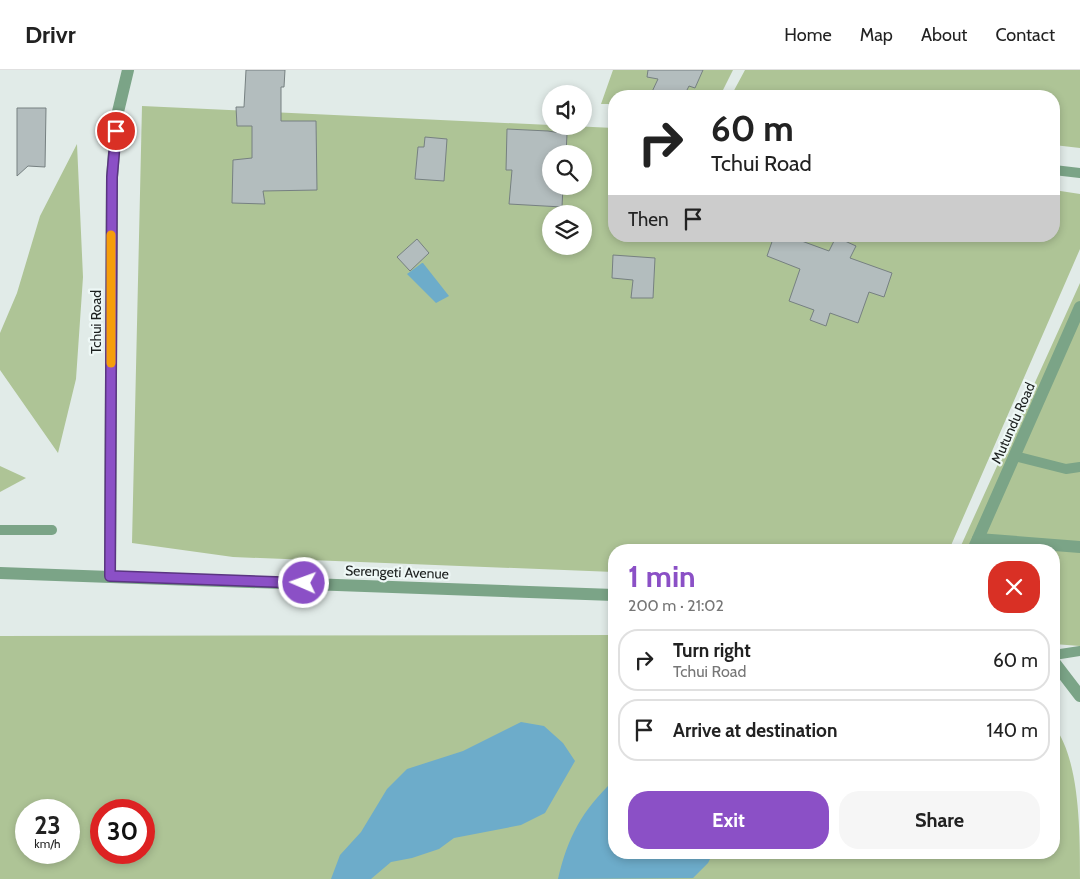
<!DOCTYPE html>
<html lang="en">
<head>
<meta charset="utf-8">
<style>
  :root { --surface:#fff; --page:#f6f6f6; --text:#222; --muted:#767676; --line:#e0e0e0; --accent:#8b50c6 }
  body { margin:0; font-family:Cabin,sans-serif; background:var(--page); color:var(--text); height:100vh; display:flex; flex-direction:column; font-size:19px; white-space:nowrap }
  * { box-sizing:border-box; margin:0 }
  p { font-size:16px; color:var(--muted) }
  .icon { flex:none; width:28px; height:28px; fill:none; stroke:currentColor; stroke-width:2; stroke-linecap:round; stroke-linejoin:round }
  .map { position:relative; flex:1; overflow:hidden }
  .side { position:absolute; left:608px; top:474px; width:452px; height:315px; display:flex; flex-direction:column; background:var(--surface); border-radius:20px; box-shadow:0 2px 8px #0003 }
  .side>* { flex:none }
  .guide { position:absolute; left:608px; top:20px; width:452px; height:152px; border-radius:20px; box-shadow:0 2px 8px #0003; background:#fff; color:var(--text); overflow:hidden }
  .buttons { position:absolute; left:542px; top:15px; display:grid; gap:10px }
  .buttons a { display:grid; place-items:center; width:50px; height:50px; border-radius:50%; background:var(--surface); box-shadow:0 2px 8px #0003; font-size:25px }
  .speed { position:absolute; left:15px; top:729px; display:flex; gap:10px; font-size:25px; font-weight:700; text-align:center }
  .speed>* { display:grid; place-content:center; width:65px; height:65px; border-radius:50%; background:var(--surface); box-shadow:0 2px 8px #0003; line-height:1 }
  .speed small { font-size:12px; font-weight:400 }
  .speed .limit { border:8px solid #d22; background:#fff; color:#111 }
  .pin { position:absolute; display:grid; place-items:center; width:42px; height:42px; color:#fff; margin:-21px; border:2px solid #fff; border-radius:50%; box-shadow:0 1px 5px #0007 }
  .me { position:absolute; width:55px; margin:-28px; rotate:272deg; stroke-linejoin:round; filter:drop-shadow(0 0 4px #0008) }
  .turn { display:flex; align-items:center; gap:18px; height:105px; padding:0 20px; font-size:22px }
  .turn .icon { width:65px; height:65px; stroke-width:2.5 }
  .turn b { display:block; font-size:35px; line-height:42px }
  .then { display:flex; align-items:center; height:48px; padding:0 20px; background:#0003; gap:10px; font-size:19px }
  .round { display:grid; place-items:center; flex:none; width:52px; height:52px; border-radius:20px; background:var(--page) }
  .overview { display:flex; align-items:center; justify-content:space-between; height:85px; padding:0 20px }
  h1 { font-size:30px; font-weight:700; line-height:38px; color:var(--accent) }
  .cta { display:flex; gap:10px; margin-top:auto; padding:10px 20px }
  .cta a { flex:1; height:58px; border-radius:20px; background:var(--accent); color:#fff; font-size:20px; font-weight:700; line-height:58px; text-align:center }
  .cta a+a { background:var(--page); color:var(--text) }
  ul { padding:0; list-style:none }
  li { display:flex; align-items:center; gap:15px; height:62px; margin:0 10px 8px; padding:0 10px; border:2px solid var(--line); border-radius:20px }
  li div { flex:1 }
  li b { display:block; font-size:19px }
  li em { font-style:normal }
  header { display:flex; align-items:center; gap:30px; box-sizing:border-box; height:70px; padding:0 25px; background:var(--surface); border-bottom:1px solid var(--line) }
  header strong { font-size:24px }
  nav { display:flex; gap:28px; margin-inline-start:auto; font-size:18px }
  .map>svg:first-child { display:block }
  .green { fill:#aec496; fill-rule:evenodd }
  .water { fill:#6dacca }
  .building { fill:#b3bdbe; stroke:#768081 }
  .lines { fill:none; stroke-linecap:round; stroke-linejoin:round }
  .service { stroke:#7ba487; stroke-width:10 }
  .minor { stroke:#7ba487; stroke-width:12 }
  .route-casing { stroke:#5a3481; stroke-width:12 }
  .route { stroke:#8b50c6; stroke-width:9 }
  .slow { stroke:#f59e0b; stroke-width:9 }
  .labels { text-anchor:middle; dominant-baseline:central; stroke-width:4.5; stroke-linejoin:round; paint-order:stroke }
  .street-label { font-size:14px; fill:#1b1f1e; stroke:#eef8f6 }
</style>
</head>
<body>
<header>
<strong>Drivr</strong>
<nav><a>Home</a><a>Map</a><a>About</a><a>Contact</a></nav>
</header>
<div class="map">
<svg width="1080" height="809" viewBox="0 0 1080 809">
  <rect width="100%" height="100%" fill="#e1ebe8"/>
  <!-- green -->
  <g class="green">
    <polygon points="613,0 733,0 720,26 614,26 614,34 601,34"/>
    <polygon points="745,0 1080,0 1080,78 1054,75 1054,26 731,26"/>
    <path d="M142,36L614,58V166H1054V120L1080,124V179L949,480H614V502L233,487L132,473ZM551,84H584V116H551ZM551,144H584V176H551Z"/>
    <polygon points="77,74 83,207 76,309 58,383 0,300 0,263 17,223 40,146"/>
    <polygon points="1080,213 1080,576 1054,574 1054,480 959,480"/>
    <polygon points="0,396 26,408 0,422"/>
    <path d="M614,565V782H1054V656C1080,690 1080,762 1080,809H0V566ZM26,740H69V782H26ZM101,740H144V782H101Z"/>
  </g>
  <!-- water -->
  <g class="water">
    <polygon points="422,193 423,193 449,226 436,233 407,204"/>
    <polygon points="521,652 544,656 563,673 575,691 545,743 521,755 454,768 439,779 412,788 391,792 371,809 331,809 340,785 361,762 387,719 407,699 463,681"/>
    <path d="M614,710V782L713,783L708,793L693,808L558,809C568,766 582,741 614,710Z"/>
  </g>
  <!-- building -->
  <g class="building">
    <polygon points="246,0 285,0 284,17 281,17 281,51 316,51 317,120 263,121 265,134 232,133 233,90 252,88 252,56 237,56 236,37 244,37"/>
    <polygon points="648,0 703,0 695,18 689,16 684,26 650,26 658,9 647,7"/>
    <polygon points="17,38 46,38 45,97 28,96 17,106"/>
    <polygon points="507,59 548,61 567,64 566,84 551,84 551,116 563,116 562,137 509,134 512,100 506,100"/>
    <polygon points="425,67 447,69 444,111 415,109 418,77 424,77"/>
    <polygon points="774,166 788,166 829,181 836,167 856,176 850,188 892,203 884,227 869,222 858,253 830,243 826,256 810,250 814,240 789,231 800,199 767,186"/>
    <polygon points="417,169 429,183 410,201 397,187"/>
    <polygon points="613,185 655,188 653,228 631,228 633,210 612,208"/>
  </g>
  <g class="lines">
    <!-- service -->
    <g class="service">
      <polyline points="1054,100 1080,103"/>
      <polyline points="1015,386 1066,399 1080,397"/>
      <polyline points="0,460 52,460"/>
      <polyline points="1054,585 1080,581"/>
    </g>
    <!-- minor -->
    <g class="minor">
      <polyline points="978,469 1080,477"/>
      <polyline points="973,480 1080,237"/>
      <polyline points="0,503 614,525"/>
      <polyline points="110,506 112,107 117,46 128,0"/>
      <polyline points="1054,592 1080,626"/>
    </g>
  </g>
  <g class="lines">
    <defs>
      <polyline id="route" points="116,61 112,107 110,506 304,513"/>
    </defs>
    <!-- route casing -->
    <use href="#route" class="route-casing"/>
    <!-- route -->
    <use href="#route" class="route"/>
    <!-- slow -->
    <polyline class="slow" points="111,293 111,165"/>
  </g>
  <g class="labels">
    <!-- street labels -->
    <g class="street-label">
      <text transform="translate(96 252) rotate(-90)">Tchui Road</text>
      <text transform="translate(1013 353) rotate(-66)">Mutundu Road</text>
      <text transform="translate(397 502) rotate(2)">Serengeti Avenue</text>
    </g>
  </g>
</svg>
<div class="buttons">
<a><svg class="icon" aria-label="sound" viewBox="0 0 24 24"><path d="M4 9h4l5-4v14l-5-4H4zM17 9q2 3 0 6"/></svg></a>
<a><svg class="icon" aria-label="search" viewBox="0 0 24 24"><circle cx="10" cy="10" r="6"/><path d="M15 15l6 6"/></svg></a>
<a><svg class="icon" aria-label="layers" viewBox="0 0 24 24"><path d="M12 4l9 5-9 5-9-5zM3 14l9 5 9-5"/></svg></a>
</div>
<div class="speed"><div>23<small>km/h</small></div><div class="limit">30</div></div>
<div class="pin" style="left:116px;top:61px;background:#d93025"><svg class="icon" aria-label="arrive" viewBox="0 0 24 24"><path d="M6 21V4h12l-3 4 3 4H6"/></svg></div>
<svg class="me" style="left:304px;top:513px" viewBox="-20 -20 40 40"><circle r="17" fill="#8b50c6" stroke="#fff" stroke-width="3"/><path d="M0-11L8 9 0 5-8 9z" fill="#fff"/></svg>
<div class="guide">
<div class="turn"><svg class="icon" aria-label="right" viewBox="0 0 24 24"><path d="M7 20v-9h11M14 6l5 5-5 5"/></svg><div><b>60 m</b>Tchui Road</div></div>
<div class="then">Then<svg class="icon" aria-label="arrive" viewBox="0 0 24 24"><path d="M6 21V4h12l-3 4 3 4H6"/></svg></div>
</div>
<section class="side">
<div class="overview"><div><h1>1 min</h1><p>200 m · 21:02</p></div><a class="round" style="background:#d93025;color:#fff"><svg class="icon" aria-label="close" viewBox="0 0 24 24"><path d="M6 6l12 12M18 6L6 18"/></svg></a></div>
<ul>
<li><svg class="icon" aria-label="right" viewBox="0 0 24 24"><path d="M7 20v-9h11M14 6l5 5-5 5"/></svg><div><b>Turn right</b><p>Tchui Road</p></div><em>60 m</em></li>
<li><svg class="icon" aria-label="arrive" viewBox="0 0 24 24"><path d="M6 21V4h12l-3 4 3 4H6"/></svg><div><b>Arrive at destination</b></div><em>140 m</em></li>
</ul>
<div class="cta"><a>Exit</a><a>Share</a></div>
</section>
</div>
</body>
</html>
